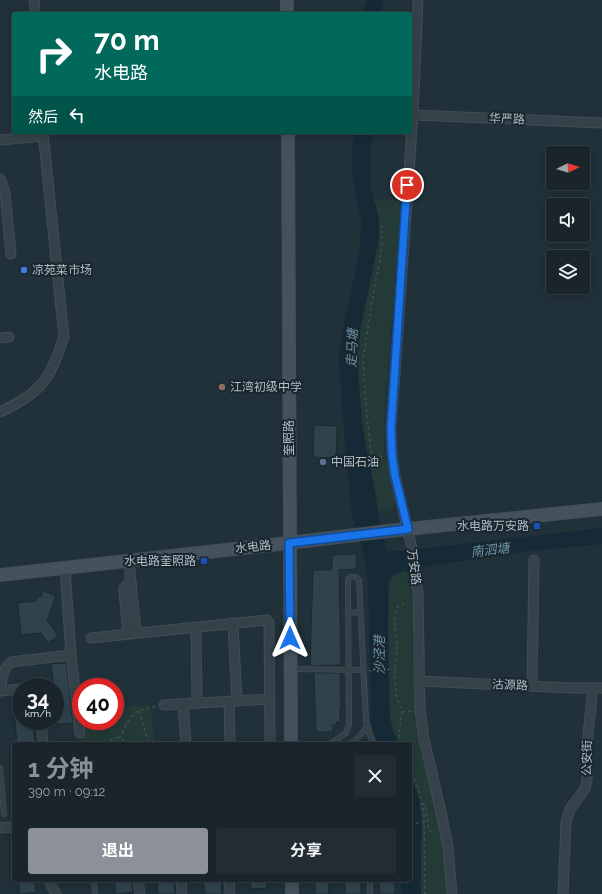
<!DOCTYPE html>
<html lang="zh">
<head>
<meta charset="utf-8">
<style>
  :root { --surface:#19252b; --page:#222d33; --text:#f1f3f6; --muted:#9fa5a9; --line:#374247; --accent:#8c9099 }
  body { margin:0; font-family:Raleway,"Noto Sans SC",sans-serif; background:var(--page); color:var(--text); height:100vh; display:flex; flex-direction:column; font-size:15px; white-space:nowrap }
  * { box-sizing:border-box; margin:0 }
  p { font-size:13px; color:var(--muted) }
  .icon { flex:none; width:22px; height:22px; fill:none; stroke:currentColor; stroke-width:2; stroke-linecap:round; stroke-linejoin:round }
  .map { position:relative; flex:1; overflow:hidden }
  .drawer { position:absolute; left:12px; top:742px; width:400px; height:140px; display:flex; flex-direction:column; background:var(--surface); border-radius:4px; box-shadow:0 2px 10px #0003,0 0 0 1px var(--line) }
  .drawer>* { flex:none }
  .banner { position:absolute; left:12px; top:12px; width:400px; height:122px; border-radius:4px; box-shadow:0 2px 10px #0003,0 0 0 1px var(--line); background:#00695c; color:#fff; overflow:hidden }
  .needle { width:26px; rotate:85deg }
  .controls { position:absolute; left:546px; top:146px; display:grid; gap:8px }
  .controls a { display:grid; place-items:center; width:44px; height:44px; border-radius:4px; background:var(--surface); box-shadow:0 2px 10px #0003,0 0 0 1px var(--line); font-size:20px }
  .speed { position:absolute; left:12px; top:678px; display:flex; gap:8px; font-size:20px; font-weight:700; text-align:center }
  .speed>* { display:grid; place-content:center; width:52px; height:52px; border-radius:50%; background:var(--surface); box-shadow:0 2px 10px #0003,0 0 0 1px var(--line); line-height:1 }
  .speed small { font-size:10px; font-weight:400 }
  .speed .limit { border:6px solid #d22; background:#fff; color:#111 }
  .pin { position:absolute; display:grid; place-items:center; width:34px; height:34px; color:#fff; margin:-17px; border:2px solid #fff; border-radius:50%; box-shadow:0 1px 4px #0007 }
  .me { position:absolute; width:44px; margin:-22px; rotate:0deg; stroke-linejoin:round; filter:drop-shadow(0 0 3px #0008) }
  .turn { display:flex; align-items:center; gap:14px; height:84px; padding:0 16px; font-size:18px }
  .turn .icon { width:52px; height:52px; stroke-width:2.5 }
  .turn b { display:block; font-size:28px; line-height:34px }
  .then { display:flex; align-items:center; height:38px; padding:0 16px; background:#0003; gap:8px; font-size:15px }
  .round { display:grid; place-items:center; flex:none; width:42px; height:42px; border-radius:4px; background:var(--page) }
  .headline { display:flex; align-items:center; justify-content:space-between; height:68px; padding:0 16px }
  h1 { font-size:24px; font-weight:700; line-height:30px; color:var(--accent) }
  .button { display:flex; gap:8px; margin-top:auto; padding:8px 16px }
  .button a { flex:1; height:46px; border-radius:4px; background:var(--accent); color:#fff; font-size:16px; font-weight:700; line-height:46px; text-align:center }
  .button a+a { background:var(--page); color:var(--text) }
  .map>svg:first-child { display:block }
  .green { fill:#233a37 }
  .water { fill:#152a36 }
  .building { fill:#30434d; stroke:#1c2930 }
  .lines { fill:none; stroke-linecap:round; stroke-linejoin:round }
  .lane-casing { stroke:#414e56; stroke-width:6 }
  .street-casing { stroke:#414e56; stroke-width:11 }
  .secondary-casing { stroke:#414e56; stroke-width:14 }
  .path { stroke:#3c524f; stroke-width:1.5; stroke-dasharray:3 3; stroke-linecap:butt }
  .lane { stroke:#354249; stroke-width:4.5 }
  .street { stroke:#354249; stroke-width:9 }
  .secondary { stroke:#43525c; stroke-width:12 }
  .path-bridge { stroke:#3c524f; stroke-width:1.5; stroke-dasharray:3 3; stroke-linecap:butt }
  .route-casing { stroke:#114b97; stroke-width:10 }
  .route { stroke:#1a73e8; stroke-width:7 }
  .shop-dot { fill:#3f7fe0; stroke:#1a272e; stroke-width:1.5 }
  .education-dot { fill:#8d6e63; stroke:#1a272e; stroke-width:1.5 }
  .service-dot { fill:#5c6f8a; stroke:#1a272e; stroke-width:1.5 }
  .transit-dot { fill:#1a4fb4; stroke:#1a272e; stroke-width:1.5 }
  .labels { text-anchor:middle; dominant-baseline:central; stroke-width:4; stroke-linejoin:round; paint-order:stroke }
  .street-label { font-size:12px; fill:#afbdc6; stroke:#1a272e }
  .poi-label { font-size:12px; fill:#afbdc6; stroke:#1a272e; text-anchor:start }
  .water-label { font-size:13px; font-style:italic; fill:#6891a5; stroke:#1a272e }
</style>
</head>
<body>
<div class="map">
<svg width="602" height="894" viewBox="0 0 602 894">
  <rect width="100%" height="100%" fill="#213139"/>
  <!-- green -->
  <g class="green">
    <polygon points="374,200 402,201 384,419 384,448 395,499 394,508 389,511 378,512 375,492 367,453 362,422 357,358 359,335 378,244 379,230 379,219"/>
    <polygon points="406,571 410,589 412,608 412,652 415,694 421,751 437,807 447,859 449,894 421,894 421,843 422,828 421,815 419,798 410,776 410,744 398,744 393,730 390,717 388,618 389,581 392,576 397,573"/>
    <polygon points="150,705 155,744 84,744 82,721 115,721 115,707"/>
  </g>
  <!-- water -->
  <g class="water">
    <polygon points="366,0 384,0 381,14 363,14"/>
    <polygon points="353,132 372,132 370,178 371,188 379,219 379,230 378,244 359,335 357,358 362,422 367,453 375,492 378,512 387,551 401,551 602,528 602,544 522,552 427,566 397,573 392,576 389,581 388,618 389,701 390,717 393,730 398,744 378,744 371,724 368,580 364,554 352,515 342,408 339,356 340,345 359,253 361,231 361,221 352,176"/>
    <polygon points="410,776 419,798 421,815 422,828 421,843 421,894 401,894 401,880 410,880"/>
  </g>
  <!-- building -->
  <g class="building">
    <polygon points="314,425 337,426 336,458 313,457"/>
    <polygon points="356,554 357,569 339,570 341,665 310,666 313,570 332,570 332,555"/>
    <polygon points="43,591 56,596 47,620 58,636 48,643 41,633 21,635 19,616 18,603 36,601 38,596 41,597"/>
    <polygon points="66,663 73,723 57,724 55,701 55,687 54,687 51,664"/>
    <polygon points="314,673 340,673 341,709 340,709 340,722 336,722 337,725 333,725 333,732 316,732"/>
    <polygon points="20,700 21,721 33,721 35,744 17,744 13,701"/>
    <polygon points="18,880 35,880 36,892 20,894"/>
    <polygon points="114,880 132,880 133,892 116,894"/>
    <polygon points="157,880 174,880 175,894 158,894"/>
    <polygon points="203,880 221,880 222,894 205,894"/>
    <polygon points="250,880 266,880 267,888 251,889"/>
    <polygon points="315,880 328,880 329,894 315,894"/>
    <rect x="345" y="880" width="16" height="14"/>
    <polygon points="379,880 395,880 395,894 380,894"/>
  </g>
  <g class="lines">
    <defs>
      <g id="lane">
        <polyline points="48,267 57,266"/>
        <polyline points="348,613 361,612"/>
        <polyline points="292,669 363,670"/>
        <path d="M330,744L346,733L349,724L348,579L350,577C354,576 356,577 359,580L366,721L369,733L374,744"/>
        <polyline points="350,744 360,736 367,726"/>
        <polyline points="0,768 4,814"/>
        <polyline points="94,880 95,894"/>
        <polyline points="370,894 370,880"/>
      </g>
      <g id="street">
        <polyline points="34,0 35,14"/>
        <polyline points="418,0 413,115 391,429 392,454 395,476 412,548 418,594 420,709 424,739 441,812 448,847 452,894"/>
        <polyline points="413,115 602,123"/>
        <polyline points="0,140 43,136"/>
        <polyline points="0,179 5,192 11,254"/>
        <polyline points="0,338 9,337"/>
        <path d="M0,412C17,404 36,394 47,377C55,365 59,351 64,337L43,132"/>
        <polyline points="129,561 136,633"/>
        <polyline points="65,568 71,655 80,733"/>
        <polyline points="231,623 233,625 237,700"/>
        <polyline points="196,627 197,703"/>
        <polyline points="128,634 124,591 124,588 131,581"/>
        <polyline points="91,638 267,620 269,623 270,744"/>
        <polyline points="419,681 571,688 602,688"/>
        <polyline points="532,686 534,560"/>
        <path d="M0,691C2,681 2,669 11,662L71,655"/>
        <polyline points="0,691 21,689"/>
        <polyline points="229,701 230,744"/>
        <polyline points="183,704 186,744"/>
        <polyline points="164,705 270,699"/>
        <polyline points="41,721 43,744"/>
        <polyline points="0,828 14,827"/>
        <polyline points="50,880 51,886 56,894"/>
        <polyline points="138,880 140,894"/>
        <polyline points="181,880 182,894"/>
        <polyline points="229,880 230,894"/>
        <polyline points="563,894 566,822 570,809 585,789 587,780 588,734 593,688"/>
      </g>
      <g id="secondary">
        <polyline points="287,0 287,14"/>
        <polyline points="288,132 291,744"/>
        <polyline points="0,575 289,543 388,531 602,509"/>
        <polyline points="292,880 292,894"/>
      </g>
    </defs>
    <!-- lane casing -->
    <use href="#lane" class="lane-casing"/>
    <!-- street casing -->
    <use href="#street" class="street-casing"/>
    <!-- secondary casing -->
    <use href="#secondary" class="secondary-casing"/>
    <!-- path -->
    <g class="path">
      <polyline points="382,456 376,457 373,456 371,451 366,406 363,359 375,284 380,260 382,241 382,226"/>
      <polyline points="369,671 395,669"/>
      <polyline points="139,711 149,744"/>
      <polyline points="402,712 412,711"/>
      <path d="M119,738C125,729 130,714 140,710C145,709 151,708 156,706"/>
      <path d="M105,744C110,739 117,736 123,740L124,744"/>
      <polyline points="401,744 399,734 402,712 397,698 395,682 395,669 396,660 397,647 395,627 395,614 397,607 408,602"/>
      <polyline points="410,768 419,790 424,815 425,894"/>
      <polyline points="422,804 425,804 429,831 435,830"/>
    </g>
    <!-- lane -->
    <use href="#lane" class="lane"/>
    <!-- street -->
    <use href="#street" class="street"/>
    <!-- secondary -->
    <use href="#secondary" class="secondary"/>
    <!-- path-bridge -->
    <polyline class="path-bridge" points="410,824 428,822"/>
  </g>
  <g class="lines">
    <defs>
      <polyline id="route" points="290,638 289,543 408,529 395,476 392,454 391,429 407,185"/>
    </defs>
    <!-- route casing -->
    <use href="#route" class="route-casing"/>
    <!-- route -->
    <use href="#route" class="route"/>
  </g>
  <!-- markers -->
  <circle class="shop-dot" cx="24" cy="270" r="4"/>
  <circle class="education-dot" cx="222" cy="387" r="4"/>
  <circle class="service-dot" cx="323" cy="462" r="4"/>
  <g class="transit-dot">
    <rect x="533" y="522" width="8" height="8" rx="2"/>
    <rect x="200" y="557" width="8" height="8" rx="2"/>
  </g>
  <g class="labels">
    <!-- street labels -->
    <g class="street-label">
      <text transform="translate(507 119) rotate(2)">华严路</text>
      <text transform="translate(289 438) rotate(-90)">奎照路</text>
      <text transform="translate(253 547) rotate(-6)">水电路</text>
      <text transform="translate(414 567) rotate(82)">万安路</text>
      <text transform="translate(510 685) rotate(2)">沽源路</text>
      <text transform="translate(587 758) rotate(-89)">公安街</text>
    </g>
    <!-- poi labels -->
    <g class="poi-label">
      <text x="32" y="270">凉苑菜市场</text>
      <text x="230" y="387">江湾初级中学</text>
      <text x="331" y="462">中国石油</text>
      <text x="529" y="526" text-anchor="end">水电路万安路</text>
      <text x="196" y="561" text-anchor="end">水电路奎照路</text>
    </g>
    <!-- water labels -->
    <g class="water-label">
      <text transform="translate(352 348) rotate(-88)">走马塘</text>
      <text transform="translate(490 550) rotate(-7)">南泗塘</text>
      <text transform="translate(379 655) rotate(-90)">沙泾港</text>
    </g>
  </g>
</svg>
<div class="controls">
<a><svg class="needle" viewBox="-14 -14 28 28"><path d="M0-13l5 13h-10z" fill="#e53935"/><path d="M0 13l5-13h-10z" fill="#9fa5a9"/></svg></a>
<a><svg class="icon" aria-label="sound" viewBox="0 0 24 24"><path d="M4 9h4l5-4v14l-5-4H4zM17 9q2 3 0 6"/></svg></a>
<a><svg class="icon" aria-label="layers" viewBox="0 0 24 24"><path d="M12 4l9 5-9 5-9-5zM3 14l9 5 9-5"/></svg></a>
</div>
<div class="speed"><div>34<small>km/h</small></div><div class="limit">40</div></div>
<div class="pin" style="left:407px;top:185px;background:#d93025"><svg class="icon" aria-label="arrive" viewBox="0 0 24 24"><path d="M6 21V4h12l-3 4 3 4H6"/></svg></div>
<svg class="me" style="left:290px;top:638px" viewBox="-20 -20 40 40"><path d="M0-17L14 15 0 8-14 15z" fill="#1a73e8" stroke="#fff" stroke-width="4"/></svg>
<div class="banner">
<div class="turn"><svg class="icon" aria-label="right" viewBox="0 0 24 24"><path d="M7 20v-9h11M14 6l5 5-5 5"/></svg><div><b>70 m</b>水电路</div></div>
<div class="then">然后<svg class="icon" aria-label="left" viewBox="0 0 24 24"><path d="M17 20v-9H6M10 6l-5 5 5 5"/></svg></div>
</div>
<section class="drawer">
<div class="headline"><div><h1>1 分钟</h1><p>390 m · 09:12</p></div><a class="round"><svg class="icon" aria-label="close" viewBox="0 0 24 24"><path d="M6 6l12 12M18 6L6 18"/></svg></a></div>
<div class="button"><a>退出</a><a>分享</a></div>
</section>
</div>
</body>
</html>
